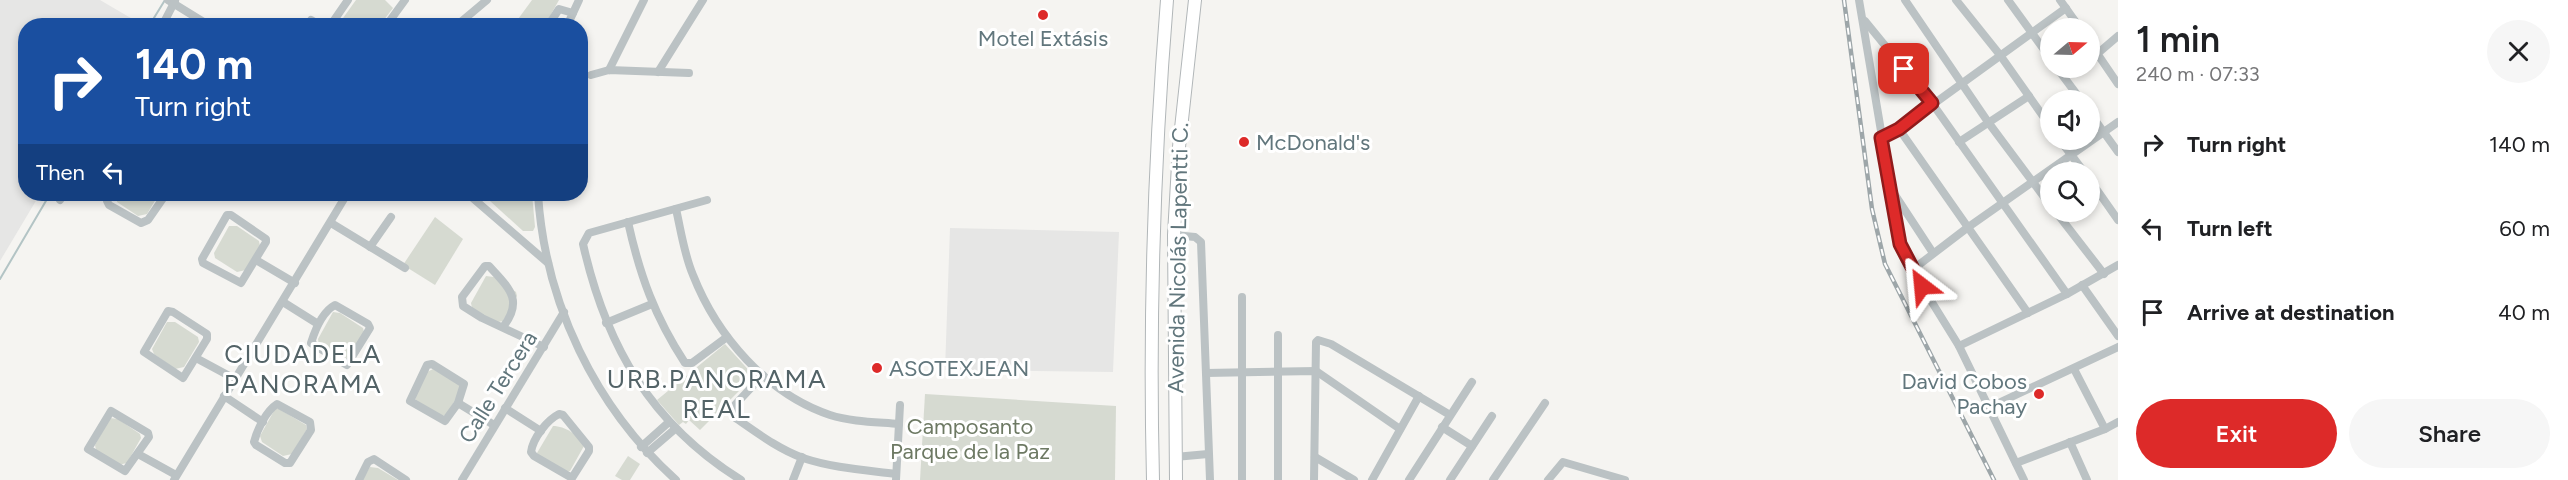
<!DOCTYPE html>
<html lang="en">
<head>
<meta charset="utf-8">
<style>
  :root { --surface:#fff; --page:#f6f6f6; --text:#202124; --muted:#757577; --accent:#dd2a29 }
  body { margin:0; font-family:Figtree,sans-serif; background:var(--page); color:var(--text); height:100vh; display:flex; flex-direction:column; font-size:22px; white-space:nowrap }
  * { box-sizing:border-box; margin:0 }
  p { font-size:20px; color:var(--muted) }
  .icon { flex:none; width:33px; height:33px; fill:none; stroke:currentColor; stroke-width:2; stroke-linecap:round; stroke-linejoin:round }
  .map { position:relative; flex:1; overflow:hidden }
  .panel { display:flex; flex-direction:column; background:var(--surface); width:450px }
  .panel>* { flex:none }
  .guide { position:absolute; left:18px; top:18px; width:570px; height:183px; border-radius:24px; box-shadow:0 3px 9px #0003; background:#1a4fa0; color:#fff; overflow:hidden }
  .needle { width:39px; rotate:71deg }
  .buttons { position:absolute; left:2040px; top:18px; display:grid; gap:12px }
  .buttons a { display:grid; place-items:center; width:60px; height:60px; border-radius:50%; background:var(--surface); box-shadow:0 3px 9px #0003; font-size:30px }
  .pin { position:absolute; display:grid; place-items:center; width:51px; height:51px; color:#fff; margin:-26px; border-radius:12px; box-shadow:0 3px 9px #0006 }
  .me { position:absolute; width:66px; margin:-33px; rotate:331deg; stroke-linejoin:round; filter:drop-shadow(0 0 4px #0008) }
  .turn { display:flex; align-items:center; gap:21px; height:126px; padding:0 18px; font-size:27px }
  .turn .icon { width:78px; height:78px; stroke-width:2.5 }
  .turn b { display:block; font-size:42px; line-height:51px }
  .then { display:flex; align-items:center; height:57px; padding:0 18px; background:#0003; gap:12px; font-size:22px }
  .round { display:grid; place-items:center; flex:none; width:63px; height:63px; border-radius:32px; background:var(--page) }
  .overview { display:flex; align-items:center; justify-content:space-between; height:102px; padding:0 18px }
  h1 { font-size:36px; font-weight:600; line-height:45px }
  .cta { display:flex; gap:12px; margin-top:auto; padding:12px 18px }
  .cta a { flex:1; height:69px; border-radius:36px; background:var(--accent); color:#fff; font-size:24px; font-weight:600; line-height:69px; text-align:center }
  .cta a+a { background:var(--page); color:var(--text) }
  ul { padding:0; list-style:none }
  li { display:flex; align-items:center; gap:18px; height:84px; padding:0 18px }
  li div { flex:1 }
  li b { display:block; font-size:22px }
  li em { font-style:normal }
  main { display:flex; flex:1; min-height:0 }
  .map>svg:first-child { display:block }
  .built { fill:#e6e6e5 }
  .green { fill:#d6dad1 }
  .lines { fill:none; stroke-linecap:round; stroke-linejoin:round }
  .stream { stroke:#b3c4c5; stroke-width:2 }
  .highway-casing { stroke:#b1b6b8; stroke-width:14 }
  .minor { stroke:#bbc2c4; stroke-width:8 }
  .highway { stroke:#fff; stroke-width:12 }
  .rail-casing { stroke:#9da6a9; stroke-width:4.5 }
  .rail { stroke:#fff; stroke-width:2; stroke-dasharray:7; stroke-linecap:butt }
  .route-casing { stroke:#901b1b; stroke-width:15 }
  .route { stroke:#dd2a29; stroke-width:10 }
  .poi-dot { fill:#dd2a29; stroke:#fff; stroke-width:2 }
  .labels { text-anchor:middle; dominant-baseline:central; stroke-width:6; stroke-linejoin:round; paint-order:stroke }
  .poi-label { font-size:22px; fill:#61767c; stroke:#fff; text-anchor:start }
  .street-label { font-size:22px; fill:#61767c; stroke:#fff }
  .park-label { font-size:22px; fill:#6d7963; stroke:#fff }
  .quarter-label { font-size:26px; letter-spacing:1.5px; fill:#536367; stroke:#fff }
</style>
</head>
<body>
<main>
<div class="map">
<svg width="2118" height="480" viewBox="0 0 2118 480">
  <rect width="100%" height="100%" fill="#f5f4f1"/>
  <!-- built -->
  <g class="built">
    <polygon points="0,0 100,0 141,24 26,26 26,194 40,194 0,261"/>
    <polygon points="950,228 1119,232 1113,372 945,370"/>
  </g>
  <!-- green -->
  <g class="green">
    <polygon points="356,0 385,0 393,8 380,25 338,25"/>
    <polygon points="532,0 559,0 545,25 513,26"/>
    <polygon points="116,194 159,194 147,214 138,216 117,202"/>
    <polygon points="491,194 532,194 535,227 533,231 523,231 490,201"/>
    <polygon points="435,217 463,239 435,285 403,265"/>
    <polygon points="229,226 237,226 259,241 260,246 246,270 237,272 215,258 214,253"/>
    <polygon points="486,276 494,277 516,292 517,296 503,321 494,323 472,308 471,303"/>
    <polygon points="333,312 340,313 363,328 364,332 350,357 341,359 319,345 318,339"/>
    <polygon points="167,322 175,322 198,337 199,342 184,367 175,369 154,354 152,349"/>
    <polygon points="725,344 754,376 700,430 689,420 686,424 683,422 679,425 657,400"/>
    <polygon points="433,369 460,385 461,390 447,414 443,416 416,402 415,397 427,372"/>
    <polygon points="925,394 1116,406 1115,480 920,480"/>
    <polygon points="275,409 279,409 306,425 307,429 292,454 283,456 262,442 260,436"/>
    <polygon points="110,418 118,419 140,434 141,438 127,463 118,465 96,450 95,445"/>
    <path d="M553,426C565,426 579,435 584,446L570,471L566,472L539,458L537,453Z"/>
    <polygon points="628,456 640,464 630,480 622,480 615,476"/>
    <polygon points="370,467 378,468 398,480 362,480"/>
  </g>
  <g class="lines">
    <!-- stream -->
    <g class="stream">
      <polyline points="149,26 165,0"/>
      <polyline points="0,279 50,194"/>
    </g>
    <defs>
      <g id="highway">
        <path d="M1153,480C1149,320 1154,160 1167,0"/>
        <polyline points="1176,480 1174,235 1179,147 1195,0"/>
      </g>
    </defs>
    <!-- highway casing -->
    <use href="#highway" class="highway-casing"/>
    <!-- minor -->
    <g class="minor">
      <polyline points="168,0 210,26"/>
      <polyline points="1859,0 1900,244 1912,270 1959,346 2024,480"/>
      <polyline points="1905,0 1988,122 2050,205"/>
      <polyline points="1956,0 2000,55 2050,126"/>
      <polyline points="2008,0 2050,58"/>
      <polyline points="2060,0 2080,28"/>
      <polyline points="311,20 321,26"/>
      <polyline points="1865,21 1932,103 2067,294"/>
      <polyline points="162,26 175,1"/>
      <polyline points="330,26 348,0"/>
      <polyline points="386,26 405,0"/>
      <polyline points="456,26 487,0"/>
      <polyline points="548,26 559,9 573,13"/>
      <polyline points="567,26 579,0"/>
      <polyline points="2090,43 2118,84"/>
      <polyline points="2097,54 2118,36"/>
      <polyline points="2057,68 2081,100"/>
      <polyline points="609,70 644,0"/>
      <polyline points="658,72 703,0"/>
      <polyline points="591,75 609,70 689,73"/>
      <polyline points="2090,113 2118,152"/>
      <polyline points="1899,129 2028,313"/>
      <polyline points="1881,138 1899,129 2066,8"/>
      <polyline points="2060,140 2084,172"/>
      <polyline points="1959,142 2029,96"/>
      <polyline points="2090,180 2118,220"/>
      <polyline points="1893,192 1933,253"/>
      <polyline points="109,194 107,201 109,205 141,223 148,220 166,194"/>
      <polyline points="468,194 548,263"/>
      <path d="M538,194C545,303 595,407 676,480"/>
      <polyline points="60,200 64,194"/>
      <path d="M707,200L589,233L583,244C606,346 651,424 741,480"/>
      <path d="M676,209C681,231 684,254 693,275C717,336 767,394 830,415C852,422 876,422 899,424"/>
      <polyline points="2056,212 2104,274"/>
      <polygon points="227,215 231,215 266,239 266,242 241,283 203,263 202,259"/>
      <path d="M628,222C640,276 655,317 685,363H692L727,337"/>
      <polyline points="331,223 405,268"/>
      <polyline points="1174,235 1195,237 1201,242 1210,480"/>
      <polyline points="370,247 391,217"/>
      <polyline points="256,260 295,283"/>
      <polyline points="1912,270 1967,228 2118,122"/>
      <polyline points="2082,285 2118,336"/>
      <polyline points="283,302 318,324"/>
      <path d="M335,305L368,324L370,328L347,365L311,343C315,330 322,312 335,305Z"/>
      <polygon points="168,311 173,312 207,334 207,339 183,378 144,352"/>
      <polyline points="606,323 652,304"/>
      <path d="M503,327C524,300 509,288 489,266H485L462,297L463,306L482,318L544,347"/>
      <polyline points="1959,346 2067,294 2118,265"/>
      <polyline points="196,358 235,379"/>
      <polygon points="432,364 464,384 458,403 445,421 410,401 427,365"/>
      <polyline points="2074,369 2105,429"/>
      <polyline points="1206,373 1316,371 1400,429"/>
      <path d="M763,375L733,407L734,417C756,432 778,449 803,458C833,468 865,470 896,474"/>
      <polyline points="224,396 263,422"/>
      <polyline points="458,403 494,425"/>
      <path d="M277,404L310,422L311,430L290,463H285L256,445L254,442C257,430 266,411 277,404Z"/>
      <polyline points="1990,407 2118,347"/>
      <polyline points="505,408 541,431"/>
      <polygon points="111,411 148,433 149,437 125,471 88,449"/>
      <path d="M559,414L563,415L589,447V451L572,478L534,456L531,452C533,438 547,420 559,414Z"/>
      <polyline points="1442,427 1472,446"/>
      <polyline points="2070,442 2087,480"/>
      <polyline points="641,447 669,422"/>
      <polyline points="647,453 675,429"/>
      <polyline points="138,454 176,475"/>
      <polyline points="1175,457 1208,454"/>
      <polyline points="1315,457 1354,480"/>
      <polyline points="2016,463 2105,429 2118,422"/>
      <polyline points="174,480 347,194"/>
      <polyline points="359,480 368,462 374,459 406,480"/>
      <polyline points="462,480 564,312"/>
      <polyline points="793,480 802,457"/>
      <polyline points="896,480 900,405"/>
      <polyline points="1242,480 1242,297"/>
      <polyline points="1278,480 1278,335"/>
      <polyline points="1314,480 1316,342 1318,340 1331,344 1450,415"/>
      <polyline points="1372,480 1419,396"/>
      <polyline points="1409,480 1472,382"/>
      <polyline points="1450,480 1492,416"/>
      <polyline points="1493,480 1545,403"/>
      <polyline points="1548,480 1563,462 1625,480"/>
    </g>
    <!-- highway -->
    <use href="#highway" class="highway"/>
    <defs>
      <polyline id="rail" points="1844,0 1872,209 1885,264 1994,480"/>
    </defs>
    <!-- rail casing -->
    <use href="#rail" class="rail-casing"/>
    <!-- rail -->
    <use href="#rail" class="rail"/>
  </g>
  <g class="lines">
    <defs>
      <polyline id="route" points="1904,69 1932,103 1899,129 1881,138 1900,244 1922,286"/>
    </defs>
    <!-- route casing -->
    <use href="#route" class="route-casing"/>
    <!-- route -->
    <use href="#route" class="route"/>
  </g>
  <!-- markers -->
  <g class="poi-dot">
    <circle cx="1043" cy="15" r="6"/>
    <circle cx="1244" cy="142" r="6"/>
    <circle cx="877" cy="368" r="6"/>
    <circle cx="2039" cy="394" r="6"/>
  </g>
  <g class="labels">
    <!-- poi labels -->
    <g class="poi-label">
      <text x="1043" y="38" text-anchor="middle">Motel Extásis</text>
      <text x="1256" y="142">McDonald's</text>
      <text x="889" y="368">ASOTEXJEAN</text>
      <text x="2027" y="381" text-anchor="end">David Cobos<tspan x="2027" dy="25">Pachay</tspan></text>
    </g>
    <!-- street labels -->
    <g class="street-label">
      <text transform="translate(1178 258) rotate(-89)">Avenida Nicolás Lapentti C.</text>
      <text transform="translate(498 387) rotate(-58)">Calle Tercera</text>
    </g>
    <!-- park labels -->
    <g class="park-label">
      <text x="970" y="426">Camposanto<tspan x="970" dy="25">Parque de la Paz</tspan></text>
    </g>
    <!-- quarter labels -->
    <g class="quarter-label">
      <text x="303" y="354">CIUDADELA<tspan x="303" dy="30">PANORAMA</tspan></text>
      <text x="717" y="379">URB.PANORAMA<tspan x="717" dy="30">REAL</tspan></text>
    </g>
  </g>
</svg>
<div class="buttons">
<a><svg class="needle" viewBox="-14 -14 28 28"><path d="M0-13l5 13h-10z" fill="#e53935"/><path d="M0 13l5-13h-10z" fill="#757577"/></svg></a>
<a><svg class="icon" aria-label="sound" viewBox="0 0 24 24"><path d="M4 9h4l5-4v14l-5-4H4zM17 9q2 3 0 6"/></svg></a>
<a><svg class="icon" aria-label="search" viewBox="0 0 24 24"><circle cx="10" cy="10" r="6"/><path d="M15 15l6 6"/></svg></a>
</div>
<div class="pin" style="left:1904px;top:69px;background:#d93025"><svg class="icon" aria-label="arrive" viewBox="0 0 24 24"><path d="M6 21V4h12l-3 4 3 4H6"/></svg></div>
<svg class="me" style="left:1922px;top:286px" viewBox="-20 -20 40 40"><path d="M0-17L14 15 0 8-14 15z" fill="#dd2a29" stroke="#fff" stroke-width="4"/></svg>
<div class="guide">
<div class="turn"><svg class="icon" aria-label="right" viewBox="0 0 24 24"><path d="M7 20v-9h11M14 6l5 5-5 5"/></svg><div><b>140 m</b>Turn right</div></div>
<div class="then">Then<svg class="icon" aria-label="left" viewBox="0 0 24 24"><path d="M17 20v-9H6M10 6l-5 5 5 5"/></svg></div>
</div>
</div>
<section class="panel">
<div class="overview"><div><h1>1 min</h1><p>240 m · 07:33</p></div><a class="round"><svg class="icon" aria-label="close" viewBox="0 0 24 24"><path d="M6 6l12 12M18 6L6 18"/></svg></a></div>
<ul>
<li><svg class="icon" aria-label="right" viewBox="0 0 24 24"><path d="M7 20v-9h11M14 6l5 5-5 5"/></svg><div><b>Turn right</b></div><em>140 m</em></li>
<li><svg class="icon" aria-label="left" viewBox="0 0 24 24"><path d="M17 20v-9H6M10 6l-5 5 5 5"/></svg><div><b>Turn left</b></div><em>60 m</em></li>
<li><svg class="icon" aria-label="arrive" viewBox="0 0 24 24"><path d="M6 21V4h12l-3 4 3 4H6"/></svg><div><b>Arrive at destination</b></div><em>40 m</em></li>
</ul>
<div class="cta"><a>Exit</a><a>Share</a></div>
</section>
</main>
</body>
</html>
